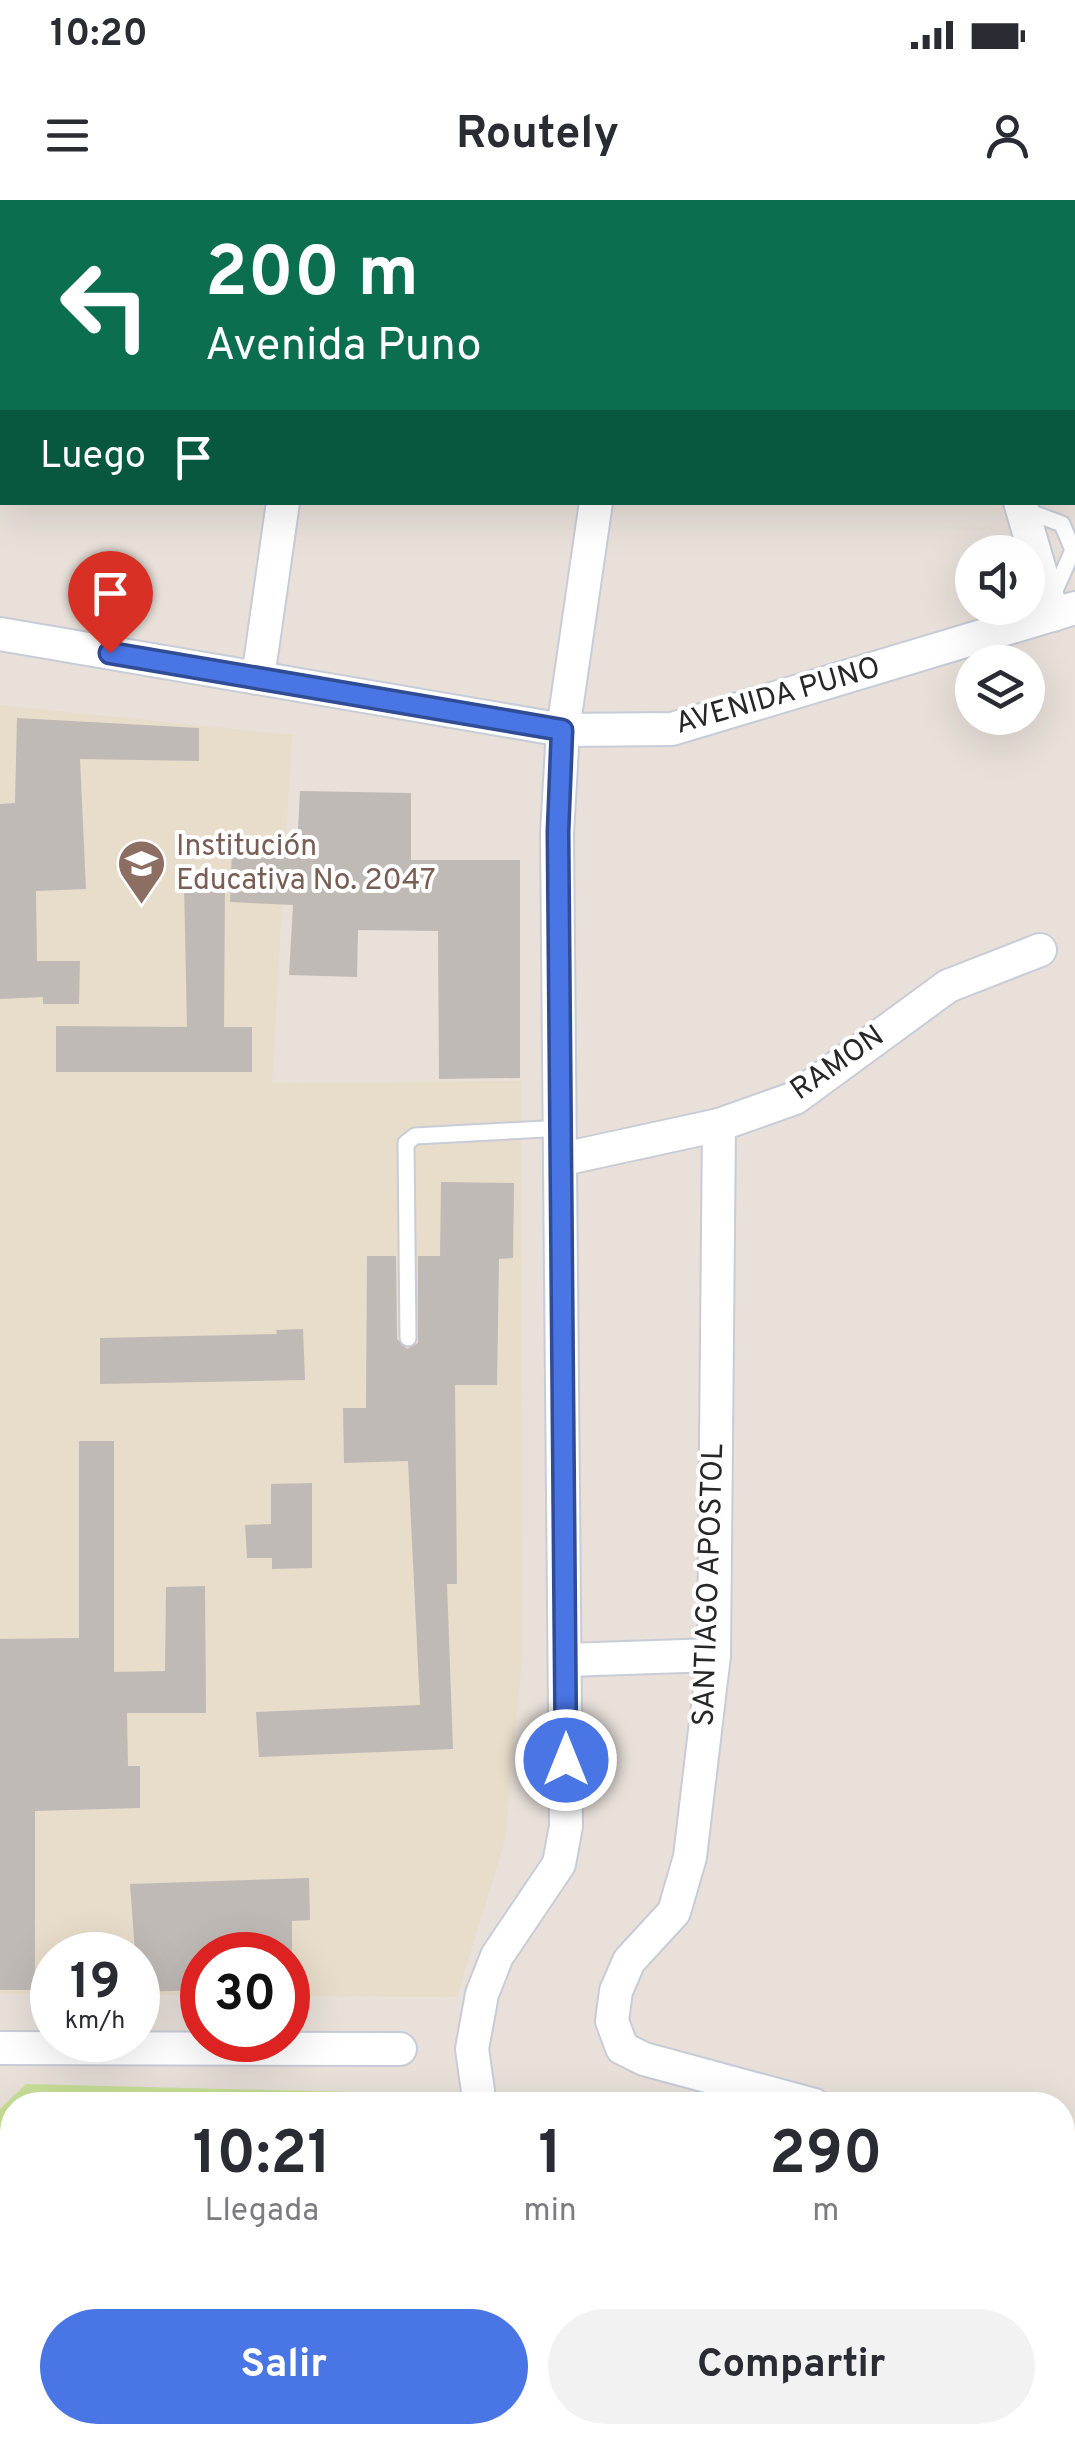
<!DOCTYPE html>
<html lang="es">
<head>
<meta charset="utf-8">
<style>
  :root { --surface:#fff; --page:#f2f2f3; --text:#2b2b33; --muted:#7c7c81; --accent:#4a75e5 }
  body { margin:0; font-family:Overpass,sans-serif; background:var(--page); color:var(--text); height:100vh; display:flex; flex-direction:column; font-size:38px; white-space:nowrap }
  * { box-sizing:border-box; margin:0 }
  p { font-size:32px; color:var(--muted) }
  .icon { flex:none; width:55px; height:55px; fill:none; stroke:currentColor; stroke-width:2; stroke-linecap:round; stroke-linejoin:round }
  .map { position:relative; flex:1; overflow:hidden }
  .details { position:absolute; left:0px; top:1892px; width:1075px; height:352px; display:flex; flex-direction:column; background:var(--surface); border-radius:40px 40px 0 0; box-shadow:0 10px 40px #0002 }
  .details>* { flex:none }
  .guide { position:absolute; left:0px; top:0px; width:1075px; height:305px; box-shadow:0 10px 40px #0002; background:#0b6e4f; color:#fff; overflow:hidden }
  .controls { position:absolute; left:955px; top:335px; display:grid; gap:20px }
  .controls a { display:grid; place-items:center; width:90px; height:90px; border-radius:50%; background:var(--surface); box-shadow:0 10px 40px #0002; font-size:50px }
  .speed { position:absolute; left:30px; top:1732px; display:flex; gap:20px; font-size:50px; font-weight:700; text-align:center }
  .speed>* { display:grid; place-content:center; width:130px; height:130px; border-radius:50%; background:var(--surface); box-shadow:0 10px 40px #0002; line-height:1 }
  .speed small { font-size:25px; font-weight:400 }
  .speed .limit { border:15px solid #d22; background:#fff; color:#111 }
  .pin { position:absolute; display:grid; place-items:center; width:85px; height:85px; color:#fff; margin:-102px -42px; border-radius:50% 50% 50% 0; rotate:-45deg; box-shadow:0 0 10px #0007 }
  .pin .icon { rotate:45deg }
  .me { position:absolute; width:110px; margin:-55px; rotate:0deg; stroke-linejoin:round; filter:drop-shadow(0 0 8px #0008) }
  .turn { display:flex; align-items:center; gap:35px; height:210px; padding:0 40px; font-size:45px }
  .turn .icon { width:130px; height:130px; stroke-width:2.5 }
  .turn b { display:block; font-size:70px; line-height:85px }
  .then { display:flex; align-items:center; height:95px; padding:0 40px; background:#0003; gap:20px; font-size:38px }
  .eta { display:flex; justify-content:space-evenly; align-items:center; height:170px; text-align:center }
  .eta b { font-size:60px; font-weight:700; line-height:70px }
  .cta { display:flex; gap:20px; margin-top:auto; padding:20px 40px }
  .cta a { flex:1; height:115px; border-radius:60px; background:var(--accent); color:#fff; font-size:40px; font-weight:700; line-height:115px; text-align:center }
  .cta a+a { background:var(--page); color:var(--text) }
  .status { display:flex; justify-content:space-between; align-items:center; height:70px; padding:0 50px; background:var(--surface); direction:ltr }
  .status svg { height:28px; fill:currentColor }
  header { display:flex; justify-content:space-between; align-items:center; height:130px; padding:0 40px; background:var(--surface); font-size:45px; font-weight:700 }
  .map>svg:first-child { display:block }
  .education { fill:#e8dcca }
  .pitch { fill:#c8e098 }
  .building { fill:#c0bab6 }
  .lines { fill:none; stroke-linecap:round; stroke-linejoin:round }
  .service-casing { stroke:#c8ccd7; stroke-width:19 }
  .minor-casing { stroke:#c8ccd7; stroke-width:36 }
  .service { stroke:#fff; stroke-width:15 }
  .minor { stroke:#fff; stroke-width:32 }
  .route-casing { stroke:#304c95; stroke-width:25 }
  .route { stroke:#4a75e5; stroke-width:18 }
  .labels { text-anchor:middle; dominant-baseline:central; stroke-width:8; stroke-linejoin:round; paint-order:stroke }
  .street-label { font-size:30px; fill:#272727; stroke:#fff }
  .education-label { font-size:30px; fill:#785e54; stroke:#fff; text-anchor:start }
</style>
</head>
<body>
<div class="status"><b>10:20</b><svg viewBox="0 0 49 12"><path d="M0 12V9h3v3zM5 12V6h3v6zM10 12V3h3v9zM15 12V0h3v12zM26 1h20v11H26zM47 4h2v5h-2z"/></svg></div>
<header><svg class="icon" aria-label="menu" viewBox="0 0 24 24"><path d="M4 6h16M4 12h16M4 18h16"/></svg>Routely<svg class="icon" aria-label="person" viewBox="0 0 24 24"><circle cx="12" cy="8" r="4"/><path d="M4 21q1-7 8-7t8 7"/></svg></header>
<div class="map">
<svg width="1075" height="2244" viewBox="0 0 1075 2244">
  <rect width="100%" height="100%" fill="#e8e0d9"/>
  <!-- education -->
  <polygon class="education" points="0,505 292,535 272,883 521,881 522,1459 505,1640 457,1797 288,1796 288,1755 202,1755 202,1795 138,1795 138,1755 52,1755 52,1794 0,1794"/>
  <!-- pitch -->
  <polygon class="pitch" points="26,1884 392,1893 396,1905 12,1905 12,2232 832,2232 833,2244 0,2244 0,1909"/>
  <!-- building -->
  <g class="building">
    <polygon points="17,518 199,528 199,561 80,559 86,689 36,691 37,761 80,761 79,804 43,804 43,797 0,799 0,604 15,603"/>
    <polygon points="300,591 411,593 411,660 520,660 520,878 439,879 438,731 358,730 357,777 289,775 293,705 230,702 232,646 297,648"/>
    <polygon points="184,684 225,684 224,827 252,827 252,872 56,872 56,826 187,827"/>
    <polygon points="441,982 514,983 513,1058 499,1059 497,1185 455,1185 457,1384 447,1384 453,1549 259,1557 256,1512 420,1505 408,1261 344,1263 343,1208 366,1208 367,1056 396,1056 397,1139 407,1149 418,1143 418,1056 440,1056"/>
    <polygon points="303,1129 305,1180 100,1184 100,1138 277,1134 276,1130"/>
    <polygon points="79,1241 114,1241 114,1472 165,1471 166,1387 205,1386 206,1513 127,1513 128,1566 140,1566 140,1608 35,1611 35,1790 0,1790 0,1439 79,1438"/>
    <polygon points="312,1283 312,1368 272,1369 272,1358 247,1358 245,1325 271,1324 271,1284"/>
    <polygon points="309,1678 310,1720 292,1721 292,1755 202,1755 202,1790 138,1792 130,1684"/>
  </g>
  <g class="lines">
    <defs>
      <g id="service">
        <polyline points="1022,309 1062,324 1073,350 1053,395"/>
        <polyline points="408,1138 406,943 415,936 563,928"/>
      </g>
      <g id="minor">
        <polyline points="931,0 931,2"/>
        <polyline points="0,2 0,0"/>
        <polyline points="327,2 328,0"/>
        <polyline points="647,2 648,0"/>
        <polyline points="1020,302 1053,415"/>
        <polyline points="0,434 563,530 672,529 1075,408"/>
        <polyline points="258,478 283,302"/>
        <polyline points="719,925 714,1455 690,1657 674,1712 629,1761 616,1791 612,1821 622,1848 644,1859 814,1905"/>
        <polyline points="563,959 719,925 795,898 948,786 1040,750"/>
        <polyline points="566,1460 714,1455"/>
        <polyline points="0,1848 400,1849"/>
        <polyline points="480,1905 472,1849 482,1794 497,1756 559,1664 566,1626 557,633 563,530 596,302"/>
        <polyline points="1062,1967 1075,1969"/>
        <polyline points="1062,2139 1075,2142"/>
      </g>
    </defs>
    <!-- service casing -->
    <use href="#service" class="service-casing"/>
    <!-- minor casing -->
    <use href="#minor" class="minor-casing"/>
    <!-- service -->
    <use href="#service" class="service"/>
    <!-- minor -->
    <use href="#minor" class="minor"/>
  </g>
  <g class="lines">
    <defs>
      <polyline id="route" points="110,453 562,530 558,632 566,1560"/>
    </defs>
    <!-- route casing -->
    <use href="#route" class="route-casing"/>
    <!-- route -->
    <use href="#route" class="route"/>
  </g>
  <!-- icons -->
  <defs>
    <symbol id="school-pin" viewBox="-11 -11 22 30"><path d="M0 17L-7.5 6A9.5 9.5 0 1 1 7.5 6Z" fill="#8d6e63" stroke="#fff"/><path d="M0-5L7-2L0 1L-7-2ZM-4 1L0 2.5L4 1V4Q0 6-4 4Z" fill="#fff"/></symbol>
  </defs>
  <g fill-rule="evenodd">
    <use href="#school-pin" x="114" y="636" width="55" height="75"/>
  </g>
  <g class="labels">
    <!-- street labels -->
    <g class="street-label">
      <text transform="translate(778 497) rotate(-16)">AVENIDA PUNO</text>
      <text transform="translate(838 864) rotate(-35)">RAMON</text>
      <text transform="translate(710 1385) rotate(-88)">SANTIAGO APOSTOL</text>
    </g>
    <!-- education labels -->
    <g class="education-label">
      <text x="176" y="647">Institución<tspan x="176" dy="34">Educativa No. 2047</tspan></text>
    </g>
  </g>
</svg>
<div class="controls">
<a><svg class="icon" aria-label="sound" viewBox="0 0 24 24"><path d="M4 9h4l5-4v14l-5-4H4zM17 9q2 3 0 6"/></svg></a>
<a><svg class="icon" aria-label="layers" viewBox="0 0 24 24"><path d="M12 4l9 5-9 5-9-5zM3 14l9 5 9-5"/></svg></a>
</div>
<div class="speed"><div>19<small>km/h</small></div><div class="limit">30</div></div>
<div class="pin" style="left:110px;top:453px;background:#d93025"><svg class="icon" aria-label="arrive" viewBox="0 0 24 24"><path d="M6 21V4h12l-3 4 3 4H6"/></svg></div>
<svg class="me" style="left:566px;top:1560px" viewBox="-20 -20 40 40"><circle r="17" fill="#4a75e5" stroke="#fff" stroke-width="3"/><path d="M0-11L8 9 0 5-8 9z" fill="#fff"/></svg>
<div class="guide">
<div class="turn"><svg class="icon" aria-label="left" viewBox="0 0 24 24"><path d="M17 20v-9H6M10 6l-5 5 5 5"/></svg><div><b>200 m</b>Avenida Puno</div></div>
<div class="then">Luego<svg class="icon" aria-label="arrive" viewBox="0 0 24 24"><path d="M6 21V4h12l-3 4 3 4H6"/></svg></div>
</div>
<section class="details">
<div class="eta">
<div><b>10:21</b><p>Llegada</p></div>
<div><b>1</b><p>min</p></div>
<div><b>290</b><p>m</p></div>
</div>
<div class="cta"><a>Salir</a><a>Compartir</a></div>
</section>
</div>
</body>
</html>
